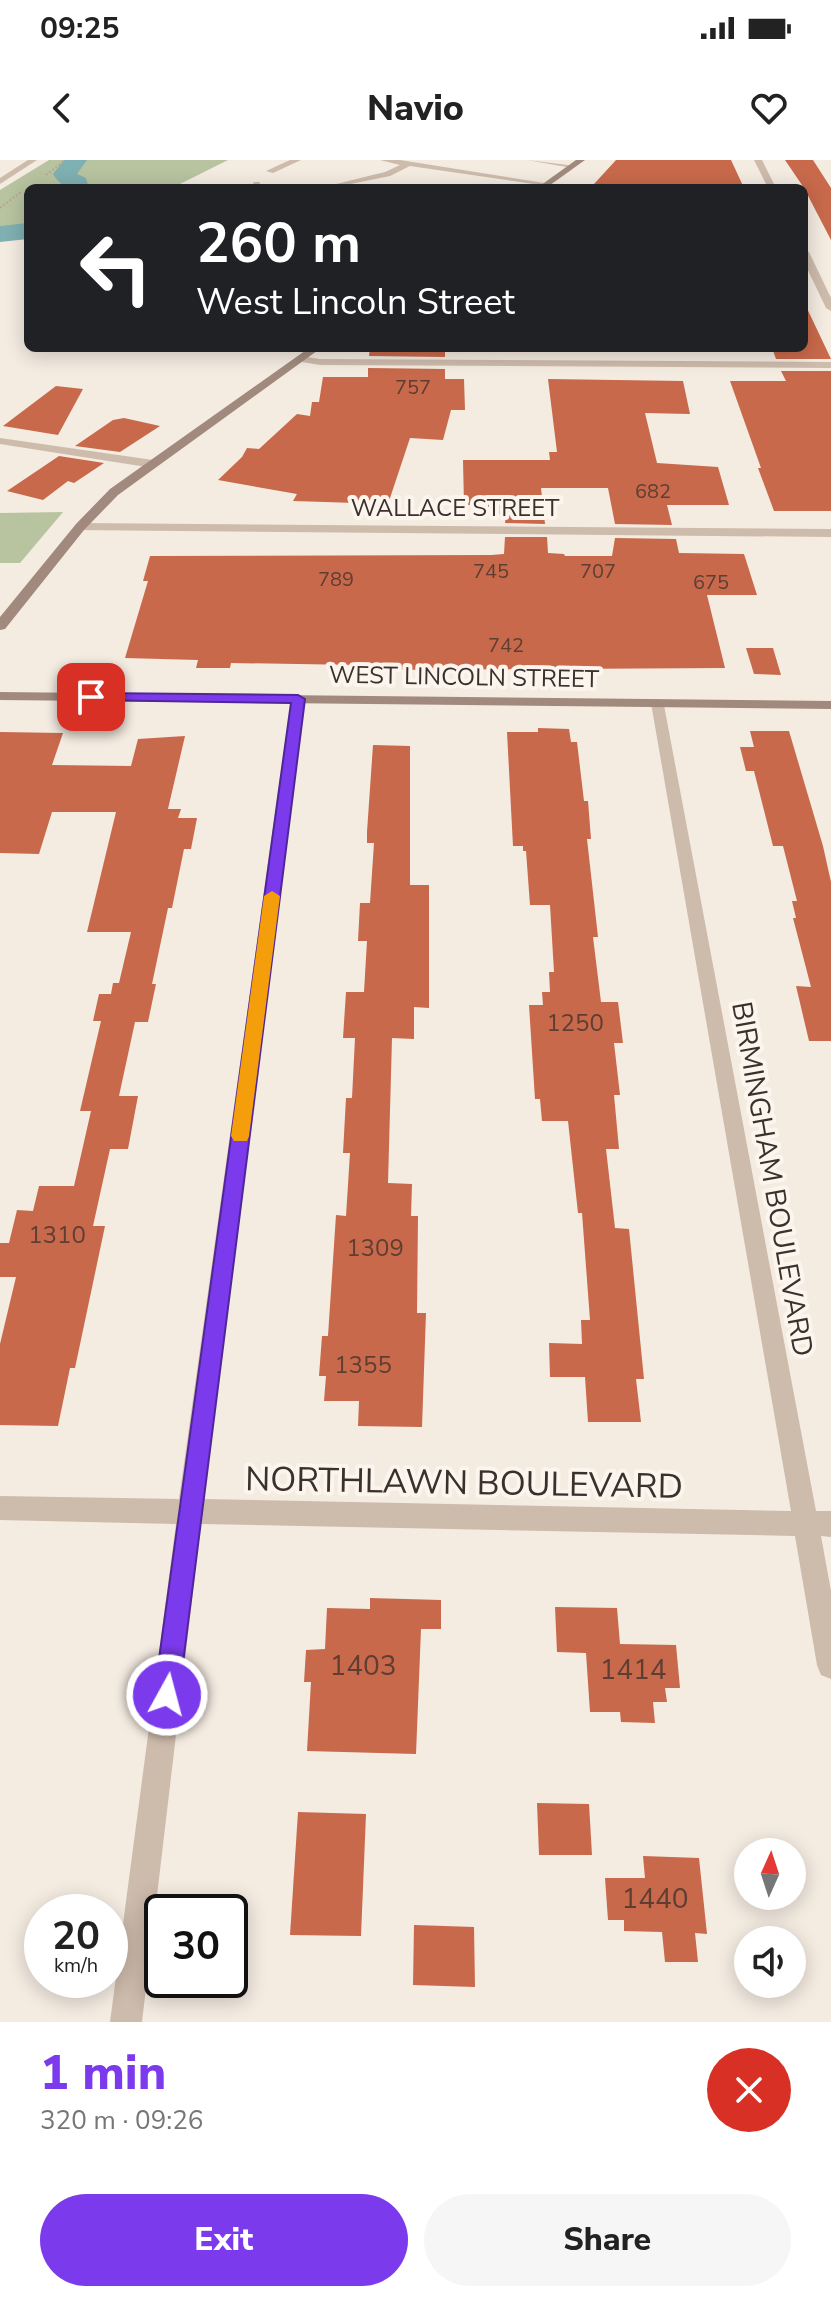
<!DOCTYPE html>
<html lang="en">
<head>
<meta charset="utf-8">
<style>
  :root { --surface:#fff; --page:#f6f6f6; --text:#222; --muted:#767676; --accent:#7c3aed }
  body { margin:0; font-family:"Nunito Sans",sans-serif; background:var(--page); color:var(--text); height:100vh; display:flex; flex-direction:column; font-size:30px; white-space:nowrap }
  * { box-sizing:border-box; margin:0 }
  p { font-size:26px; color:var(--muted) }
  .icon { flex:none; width:44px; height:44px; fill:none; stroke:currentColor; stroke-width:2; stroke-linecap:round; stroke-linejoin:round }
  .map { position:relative; height:1862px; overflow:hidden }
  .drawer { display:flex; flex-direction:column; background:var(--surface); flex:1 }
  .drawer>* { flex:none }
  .banner { position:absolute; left:24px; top:24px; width:784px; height:168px; border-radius:12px; box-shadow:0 4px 20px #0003; background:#202124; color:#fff; overflow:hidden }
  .needle { width:52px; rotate:3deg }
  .buttons { position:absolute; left:734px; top:1678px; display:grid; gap:16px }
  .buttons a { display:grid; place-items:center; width:72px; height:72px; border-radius:50%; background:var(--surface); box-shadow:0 4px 20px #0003; font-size:40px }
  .speed { position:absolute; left:24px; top:1734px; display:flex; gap:16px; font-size:40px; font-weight:700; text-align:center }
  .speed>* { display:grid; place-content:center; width:104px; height:104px; border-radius:50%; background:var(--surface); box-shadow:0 4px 20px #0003; line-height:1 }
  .speed small { font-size:20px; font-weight:400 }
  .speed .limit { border:4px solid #111; border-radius:12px; background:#fff; color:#111 }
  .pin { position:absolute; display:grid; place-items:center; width:68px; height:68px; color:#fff; margin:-34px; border-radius:16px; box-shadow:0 4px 12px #0006 }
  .me { position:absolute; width:88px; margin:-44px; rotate:7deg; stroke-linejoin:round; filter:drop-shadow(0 0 6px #0008) }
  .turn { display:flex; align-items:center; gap:28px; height:168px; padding:0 40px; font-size:36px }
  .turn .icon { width:104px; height:104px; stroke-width:2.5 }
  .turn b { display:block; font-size:56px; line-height:68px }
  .round { display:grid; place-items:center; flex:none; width:84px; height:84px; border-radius:42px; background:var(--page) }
  .summary { display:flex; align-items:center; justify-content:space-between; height:136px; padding:0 40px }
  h1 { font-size:48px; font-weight:800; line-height:60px; color:var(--accent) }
  .button { display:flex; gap:16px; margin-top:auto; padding:16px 40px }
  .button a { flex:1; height:92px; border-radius:48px; background:var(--accent); color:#fff; font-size:32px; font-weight:800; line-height:92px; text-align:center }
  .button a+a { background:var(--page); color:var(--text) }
  .status { display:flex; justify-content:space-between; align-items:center; height:56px; padding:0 40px; background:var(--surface); direction:ltr }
  .status svg { height:22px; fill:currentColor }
  header { display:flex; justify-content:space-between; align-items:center; height:104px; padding:0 40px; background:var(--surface); font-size:36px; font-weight:800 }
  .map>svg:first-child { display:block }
  .green { fill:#b8c4a0 }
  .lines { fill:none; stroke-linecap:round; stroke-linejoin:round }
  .river { fill:#7fb0b2; fill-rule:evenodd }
  .building { fill:#c8694b }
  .path { stroke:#b9a596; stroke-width:2; stroke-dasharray:2 2; stroke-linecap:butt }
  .lane { fill:#cdbbac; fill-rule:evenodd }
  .street { fill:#cdbbac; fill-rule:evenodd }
  .secondary { fill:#a18a7d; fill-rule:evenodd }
  .route { fill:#7c3aed; stroke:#51269a; stroke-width:2 }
  .slow { fill:#f59e0b }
  .labels { text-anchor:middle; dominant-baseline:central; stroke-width:8; stroke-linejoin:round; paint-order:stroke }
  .far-number-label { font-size:20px; fill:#5e3e33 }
  .far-street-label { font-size:24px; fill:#3b302b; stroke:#fbf5ee }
  .number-label { font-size:24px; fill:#5e3e33 }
  .street-label { font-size:28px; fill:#3b302b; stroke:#fbf5ee }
  .near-number-label { font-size:28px; fill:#5e3e33 }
  .near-street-label { font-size:34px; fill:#3b302b; stroke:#fbf5ee }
</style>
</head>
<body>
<div class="status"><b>09:25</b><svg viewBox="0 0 49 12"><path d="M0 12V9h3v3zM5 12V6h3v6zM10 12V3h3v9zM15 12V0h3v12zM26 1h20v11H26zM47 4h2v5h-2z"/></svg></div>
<header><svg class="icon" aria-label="back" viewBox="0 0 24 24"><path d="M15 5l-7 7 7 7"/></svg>Navio<svg class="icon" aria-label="heart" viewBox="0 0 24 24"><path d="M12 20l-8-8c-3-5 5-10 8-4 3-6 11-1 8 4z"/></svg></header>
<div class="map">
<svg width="831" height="1862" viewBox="0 0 831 1862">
  <rect width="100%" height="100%" fill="#f4ebe1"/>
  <!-- green -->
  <g class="green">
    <polygon points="49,0 228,0 172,28 28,28 28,72 0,74 0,30"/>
    <polygon points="63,352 20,403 0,403 0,353"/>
  </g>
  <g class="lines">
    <!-- river -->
    <g class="river">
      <path d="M64,0H87L77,14L86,18L89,28C71,28 63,30 53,14Z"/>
      <polygon points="28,63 28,79 0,82 0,66"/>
    </g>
  </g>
  <!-- building -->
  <g class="building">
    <polygon points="616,0 731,0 744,28 676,24 674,28 633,28 594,24"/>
    <polygon points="785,0 813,0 831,28 831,80 804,28"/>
    <polygon points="804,142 831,199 776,199 772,188 804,188"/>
    <polygon points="370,188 445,188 445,197 369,196"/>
    <polygon points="368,208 445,209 445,219 464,219 465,250 451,250 443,280 410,278 388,344 293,341 297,334 218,320 242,297 247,288 259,289 297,254 310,256 312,242 319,242 323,217 368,217"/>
    <polygon points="781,211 831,211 831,351 774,351 758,308 761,308 730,221 786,221"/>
    <polygon points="548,219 683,221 690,254 645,253 657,303 718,307 729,345 667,345 672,365 615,364 608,328 541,328 545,364 505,363 506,355 489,354 488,345 464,345 463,300 550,300 549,292 557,292"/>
    <polygon points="56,226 83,229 58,275 3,266"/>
    <polygon points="124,258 160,266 120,292 75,286 113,260"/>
    <polygon points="59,296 104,303 74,323 68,321 43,340 7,331"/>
    <polygon points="505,377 547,377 548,393 564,394 565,396 612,396 615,378 676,379 679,393 744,394 757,435 707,435 725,508 356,510 356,505 231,503 230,508 196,508 198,500 125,498 148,421 143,421 150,396 491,395 504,394"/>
    <polygon points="746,488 773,488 781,515 754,514"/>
    <polygon points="538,568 569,569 571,582 577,582 584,641 588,641 591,679 587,679 598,777 593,777 601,842 618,842 623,883 614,883 620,935 614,935 619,989 606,989 615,1068 629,1069 644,1219 636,1219 641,1262 588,1262 585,1217 550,1217 549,1183 582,1184 581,1160 590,1160 582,1053 578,1053 568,961 542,961 540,939 535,939 529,845 543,845 542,832 550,832 549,812 554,812 550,745 530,745 526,691 523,691 523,686 513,686 507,572 538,572"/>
    <polygon points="750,571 789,571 823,686 831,722 831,881 809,881 796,826 811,827 793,758 796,758 792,741 797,741 783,686 773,686 754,611 746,611 740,587 754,587"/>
    <polygon points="0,572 63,573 52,605 131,606 138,579 185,576 168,649 181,649 178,658 197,658 191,689 184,689 172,748 168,748 152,824 156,824 148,862 135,862 119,936 138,936 128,989 110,989 93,1066 105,1066 75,1208 70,1208 58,1266 0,1265 0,1184 16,1117 0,1117 0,1083 9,1083 17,1050 33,1051 39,1026 74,1026 91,951 80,951 101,861 93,861 99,834 111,834 113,823 119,823 131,772 87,772 116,652 52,652 39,694 0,693"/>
    <polygon points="373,585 410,586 410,725 429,725 429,848 414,847 414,879 392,878 388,1023 412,1024 411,1056 418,1056 417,1153 426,1153 422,1267 358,1266 359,1241 324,1241 326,1216 319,1216 322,1176 328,1176 336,1055 346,1056 350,993 343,993 346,938 352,938 355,878 343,878 346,832 364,832 367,781 358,781 360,743 370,743 374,683 367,683 367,672"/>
    <polygon points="370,1438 441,1440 441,1469 421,1469 416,1594 307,1591 311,1522 304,1522 306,1490 325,1489 327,1448 370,1449"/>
    <polygon points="555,1447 617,1448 620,1484 676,1485 680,1528 665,1528 667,1542 653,1542 655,1563 621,1562 620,1552 590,1552 586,1493 557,1492"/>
    <polygon points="537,1643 589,1644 592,1695 539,1695"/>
    <polygon points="298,1652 366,1654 361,1776 290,1775"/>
    <polygon points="643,1696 699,1698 707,1774 695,1773 698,1802 665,1802 662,1772 624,1771 624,1760 608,1760 605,1718 645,1718"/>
    <polygon points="414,1765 474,1767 475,1827 413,1825"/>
  </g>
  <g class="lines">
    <!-- path -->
    <g class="path">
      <polyline points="46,15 65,0"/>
      <polyline points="0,48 21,32"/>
    </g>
    <!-- lane -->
    <polygon class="lane" points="527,0 576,6 572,8"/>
    <!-- street -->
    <g class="street">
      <polygon points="28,0 37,0 0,24 0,18"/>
      <polygon points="290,0 301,0 273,13 266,11"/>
      <polygon points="380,0 400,0 551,24 547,26 410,6 390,16 336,27 332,25 385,12 400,5"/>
      <polygon points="754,0 762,0 776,28 768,28"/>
      <polygon points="254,22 260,22 259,28 251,28"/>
      <polygon points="804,89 809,92 831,138 831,151 826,148 804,102"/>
      <polygon points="300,196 320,199 831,202 831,208 320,205 296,201 295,199"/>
      <polygon points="0,278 153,300 159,304 153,308 0,284"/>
      <polygon points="80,363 831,369 831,377 76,370 74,367"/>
      <polygon points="298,535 305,539 204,1339 791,1351 651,543 658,539 663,540 816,1351 831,1351 831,1377 821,1376 831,1431 831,1519 821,1515 817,1505 795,1376 201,1364 142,1862 110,1862 176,1364 0,1360 0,1336 179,1339 291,539"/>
    </g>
    <!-- secondary -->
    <g class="secondary">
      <polygon points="576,0 585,0 546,28 537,28"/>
      <polygon points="309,188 321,188 118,335 84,370 5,469 0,470 0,457 76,364 110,329"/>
      <polygon points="0,532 831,541 831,549 0,540"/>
    </g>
  </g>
  <!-- route -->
  <polygon class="route" points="91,533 298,535 305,539 179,1535 176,1544 167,1548 158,1544 154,1535 291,543 86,540 84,537"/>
  <!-- slow -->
  <polygon class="slow" points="272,731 280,736 249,976 247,981 234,981 231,976 264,736"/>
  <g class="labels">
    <!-- far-number labels -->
    <g class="far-number-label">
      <text x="413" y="227">757</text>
      <text x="653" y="331">682</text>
      <text x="491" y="411">745</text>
      <text x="598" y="411">707</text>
      <text x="336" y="419">789</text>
      <text x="711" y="422">675</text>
      <text x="506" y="485">742</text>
    </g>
    <!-- far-street labels -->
    <g class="far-street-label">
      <text x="455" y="348">WALLACE STREET</text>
      <text transform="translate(464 517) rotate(1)">WEST LINCOLN STREET</text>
    </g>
    <!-- number labels -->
    <g class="number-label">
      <text x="575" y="863">1250</text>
      <text x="57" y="1075">1310</text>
      <text x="375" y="1088">1309</text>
      <text x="363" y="1205">1355</text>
    </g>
    <!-- street labels -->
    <g class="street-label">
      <text transform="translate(772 1019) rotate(80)">BIRMINGHAM BOULEVARD</text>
    </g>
    <!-- near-number labels -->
    <g class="near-number-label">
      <text x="363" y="1506">1403</text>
      <text x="633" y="1510">1414</text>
      <text x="655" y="1739">1440</text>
    </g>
    <!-- near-street labels -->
    <g class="near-street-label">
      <text transform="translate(464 1323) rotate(1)">NORTHLAWN BOULEVARD</text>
    </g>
  </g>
</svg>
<div class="buttons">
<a><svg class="needle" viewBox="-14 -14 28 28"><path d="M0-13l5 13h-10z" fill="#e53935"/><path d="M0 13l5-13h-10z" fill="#767676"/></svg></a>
<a><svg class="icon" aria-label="sound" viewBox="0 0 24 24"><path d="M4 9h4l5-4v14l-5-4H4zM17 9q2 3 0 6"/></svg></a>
</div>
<div class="speed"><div>20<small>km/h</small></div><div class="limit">30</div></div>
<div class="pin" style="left:91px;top:537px;background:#d93025"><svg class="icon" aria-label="arrive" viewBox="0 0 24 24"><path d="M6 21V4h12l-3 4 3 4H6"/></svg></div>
<svg class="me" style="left:167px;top:1535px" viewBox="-20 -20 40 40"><circle r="17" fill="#7c3aed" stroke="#fff" stroke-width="3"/><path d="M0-11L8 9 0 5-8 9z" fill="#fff"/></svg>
<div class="banner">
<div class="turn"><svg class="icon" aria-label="left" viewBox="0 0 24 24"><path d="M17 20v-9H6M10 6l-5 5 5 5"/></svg><div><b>260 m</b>West Lincoln Street</div></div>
</div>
</div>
<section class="drawer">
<div class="summary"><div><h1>1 min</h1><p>320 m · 09:26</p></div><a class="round" style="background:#d93025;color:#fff"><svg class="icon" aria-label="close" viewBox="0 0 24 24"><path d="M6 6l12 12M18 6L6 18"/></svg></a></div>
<div class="button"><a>Exit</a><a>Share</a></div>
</section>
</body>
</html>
